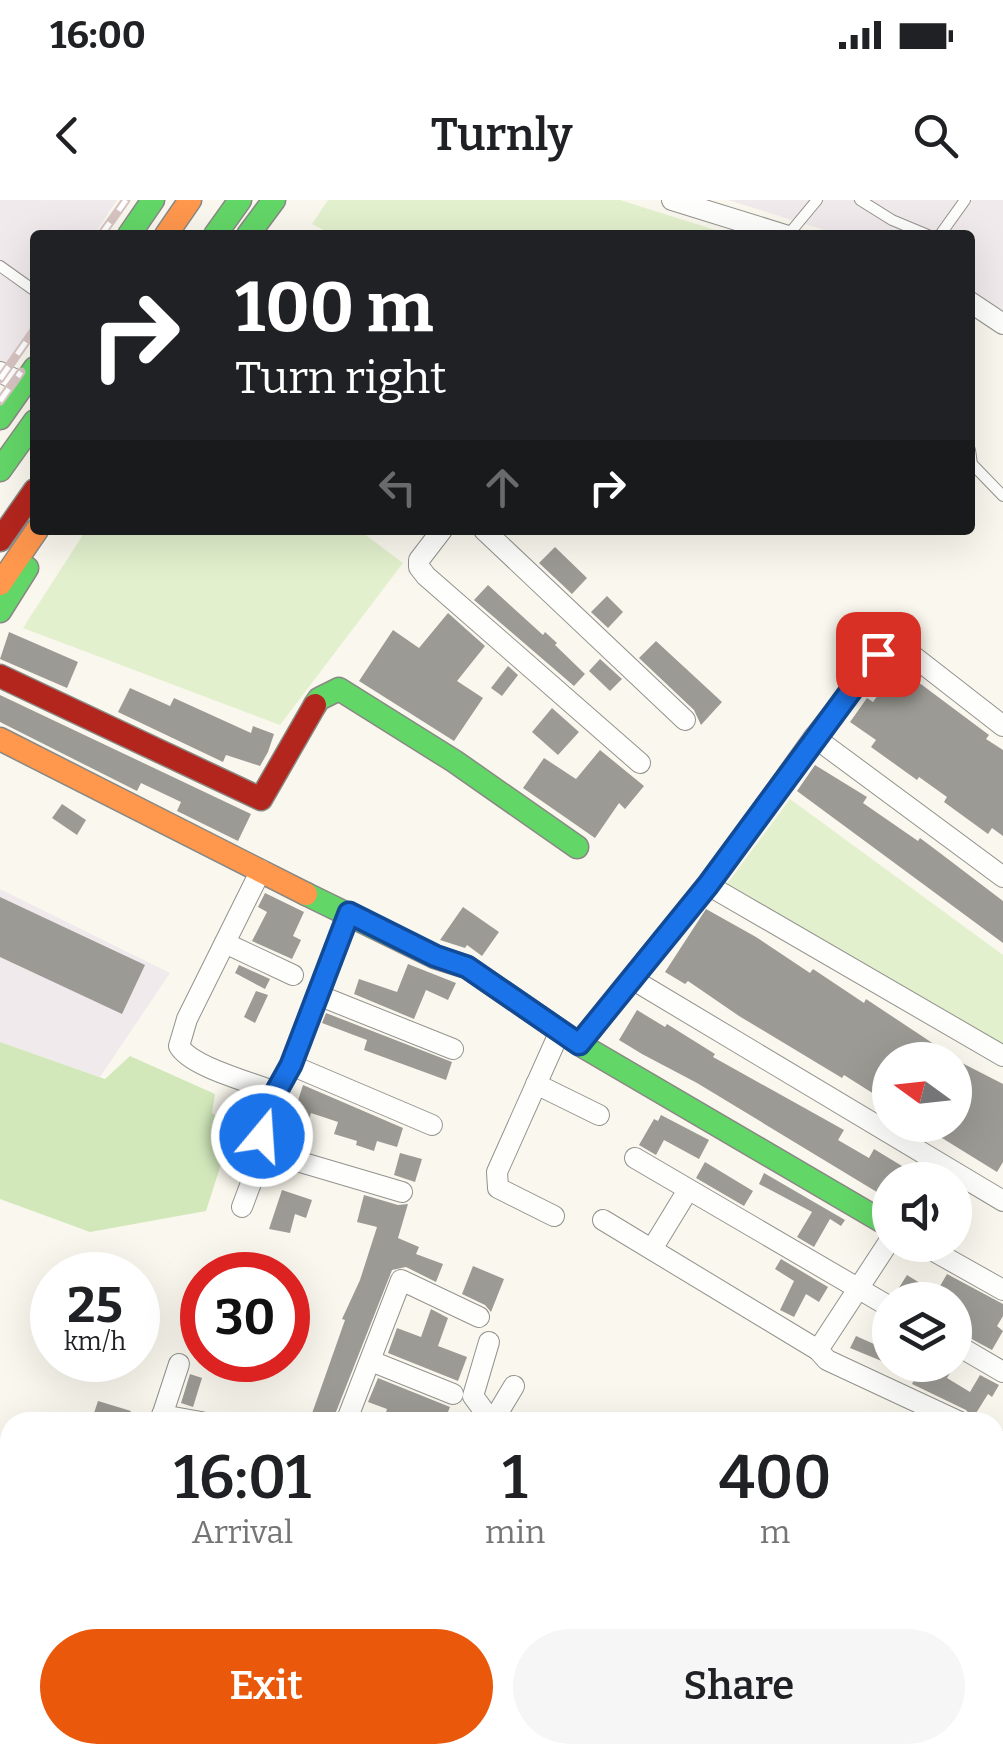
<!DOCTYPE html>
<html lang="en">
<head>
<meta charset="utf-8">
<style>
  :root { --surface:#fff; --page:#f6f6f6; --text:#202124; --muted:#757577; --accent:#ea580c }
  body { margin:0; font-family:Bitter,serif; background:var(--page); color:var(--text); height:100vh; display:flex; flex-direction:column; font-size:38px; white-space:nowrap }
  * { box-sizing:border-box; margin:0 }
  p { font-size:32px; color:var(--muted) }
  .icon { flex:none; width:55px; height:55px; fill:none; stroke:currentColor; stroke-width:2; stroke-linecap:round; stroke-linejoin:round }
  .map { position:relative; flex:1; overflow:hidden }
  .side { position:absolute; left:0px; top:1212px; width:1005px; height:352px; display:flex; flex-direction:column; background:var(--surface); border-radius:30px 30px 0 0; box-shadow:0 10px 40px #0002 }
  .side>* { flex:none }
  .banner { position:absolute; left:30px; top:30px; width:945px; height:305px; border-radius:10px; box-shadow:0 10px 40px #0002; background:#202124; color:#fff; overflow:hidden }
  .needle { width:65px; rotate:285deg }
  .tools { position:absolute; left:872px; top:842px; display:grid; gap:20px }
  .tools a { display:grid; place-items:center; width:100px; height:100px; border-radius:50%; background:var(--surface); box-shadow:0 10px 40px #0002; font-size:50px }
  .speed { position:absolute; left:30px; top:1052px; display:flex; gap:20px; font-size:50px; font-weight:700; text-align:center }
  .speed>* { display:grid; place-content:center; width:130px; height:130px; border-radius:50%; background:var(--surface); box-shadow:0 10px 40px #0002; line-height:1 }
  .speed small { font-size:25px; font-weight:400 }
  .speed .limit { border:15px solid #d22; background:#fff; color:#111 }
  .pin { position:absolute; display:grid; place-items:center; width:85px; height:85px; color:#fff; margin:-42px; border-radius:20px; box-shadow:0 5px 15px #0006 }
  .me { position:absolute; width:110px; margin:-55px; rotate:18deg; stroke-linejoin:round; filter:drop-shadow(0 0 8px #0008) }
  .turn { display:flex; align-items:center; gap:35px; height:210px; padding:0 40px; font-size:45px }
  .turn .icon { width:130px; height:130px; stroke-width:2.5 }
  .turn b { display:block; font-size:70px; line-height:85px }
  .lanes { display:flex; align-items:center; height:95px; padding:0 40px; background:#0003; justify-content:center; gap:50px; direction:ltr }
  .lanes .off { opacity:.35 }
  .eta { display:flex; justify-content:space-evenly; align-items:center; height:170px; text-align:center }
  .eta b { font-size:60px; font-weight:600; line-height:70px }
  .primary-button { display:flex; gap:20px; margin-top:auto; padding:20px 40px }
  .primary-button a { flex:1; height:115px; border-radius:60px; background:var(--accent); color:#fff; font-size:40px; font-weight:600; line-height:115px; text-align:center }
  .primary-button a+a { background:var(--page); color:var(--text) }
  .status { display:flex; justify-content:space-between; align-items:center; height:70px; padding:0 50px; background:var(--surface); direction:ltr }
  .status svg { height:28px; fill:currentColor }
  header { display:flex; justify-content:space-between; align-items:center; height:130px; padding:0 40px; background:var(--surface); font-size:45px; font-weight:600 }
  .map>svg:first-child { display:block }
  .industrial { fill:#f1eaec }
  .green { fill:#e2f0cd }
  .forest { fill:#d2e8bb }
  .building { fill:#9c9a94 }
  .lines { fill:none; stroke-linecap:round; stroke-linejoin:round }
  .lane-casing { stroke:#93928d; stroke-width:12 }
  .street-casing { stroke:#93928d; stroke-width:22 }
  .fast-casing { stroke:#898884; stroke-width:25 }
  .slow-casing { stroke:#898884; stroke-width:25 }
  .jam-casing { stroke:#898884; stroke-width:25 }
  .lane { stroke:#fefefc; stroke-width:10 }
  .street { stroke:#fefefc; stroke-width:20 }
  .fast { stroke:#63d668; stroke-width:22 }
  .slow { stroke:#ff974d; stroke-width:22 }
  .jam { stroke:#b3261e; stroke-width:22 }
  .rail-casing { stroke:#d6c3c2; stroke-width:9 }
  .rail { stroke:#fff; stroke-width:5; stroke-dasharray:15; stroke-linecap:butt }
  .route-casing { stroke:#114b97; stroke-width:25 }
  .route { stroke:#1a73e8; stroke-width:18 }
</style>
</head>
<body>
<div class="status"><b>16:00</b><svg viewBox="0 0 49 12"><path d="M0 12V9h3v3zM5 12V6h3v6zM10 12V3h3v9zM15 12V0h3v12zM26 1h20v11H26zM47 4h2v5h-2z"/></svg></div>
<header><svg class="icon" aria-label="back" viewBox="0 0 24 24"><path d="M15 5l-7 7 7 7"/></svg>Turnly<svg class="icon" aria-label="search" viewBox="0 0 24 24"><circle cx="10" cy="10" r="6"/><path d="M15 15l6 6"/></svg></header>
<div class="map">
<svg width="1003" height="1564" viewBox="0 0 1003 1564">
  <rect width="100%" height="100%" fill="#faf8ee"/>
  <!-- industrial -->
  <g class="industrial">
    <polygon points="0,0 117,0 94,35 35,35 35,125 0,179"/>
    <polygon points="728,0 1003,0 1003,113 970,90 970,35 840,35"/>
    <polygon points="0,689 170,773 100,877 0,842"/>
  </g>
  <!-- green -->
  <g class="green">
    <polygon points="328,0 620,0 731,35 333,35 312,24"/>
    <polygon points="86,330 359,330 403,363 280,525 23,428"/>
    <polygon points="790,599 1003,755 1003,847 727,684"/>
  </g>
  <!-- forest -->
  <polygon class="forest" points="0,842 105,879 130,856 215,894 212,913 233,927 206,1011 90,1032 0,999"/>
  <!-- building -->
  <g class="building">
    <polygon points="555,347 587,378 572,394 539,363"/>
    <polygon points="488,385 543,435 545,432 557,443 555,445 585,474 574,486 474,400"/>
    <polygon points="607,396 623,412 608,428 591,412"/>
    <polygon points="448,413 485,446 457,481 483,498 454,541 359,481 393,430 419,448"/>
    <polygon points="9,432 78,462 67,488 0,459"/>
    <polygon points="656,441 722,502 701,525 694,510 639,458"/>
    <polygon points="600,459 622,479 610,491 589,471"/>
    <polygon points="508,466 518,475 502,496 491,488"/>
    <polygon points="898,467 989,535 986,539 1003,550 1003,636 992,628 988,634 944,602 947,597 919,577 917,580 871,547 876,540 850,522 867,498 873,502"/>
    <polygon points="130,488 170,506 174,498 251,533 253,526 274,534 268,552 260,566 226,555 223,562 118,512"/>
    <polygon points="0,495 251,614 238,641 177,611 181,602 141,583 137,591 0,522"/>
    <polygon points="552,508 579,532 558,555 532,532"/>
    <polygon points="600,550 644,586 625,609 619,603 595,638 523,588 544,558 576,579"/>
    <polygon points="815,565 867,597 863,603 918,641 920,638 940,653 1003,701 1003,743 797,591"/>
    <polygon points="62,604 86,620 77,635 52,618"/>
    <polygon points="265,693 304,712 293,736 301,740 292,759 252,741 267,712 258,707"/>
    <polygon points="0,697 145,765 122,814 0,757"/>
    <polygon points="463,707 499,732 482,756 467,745 465,748 440,740"/>
    <polygon points="706,709 756,737 810,773 813,769 864,803 866,799 964,864 1003,884 1003,962 997,972 921,925 955,925 955,860 890,860 890,907 873,896 874,894 844,875 842,878 739,816 688,781 685,784 665,772"/>
    <polygon points="408,764 456,783 448,800 426,790 414,819 354,794 359,779 397,792"/>
    <polygon points="239,765 270,779 265,789 235,773"/>
    <polygon points="256,791 268,795 255,823 244,817"/>
    <polygon points="637,810 665,827 667,824 715,854 713,857 844,930 838,940 869,958 874,949 925,980 890,980 890,1000 697,883 642,854 619,840"/>
    <polygon points="326,813 452,862 446,880 364,850 367,840 322,823"/>
    <polygon points="303,885 403,928 397,947 377,941 374,951 356,945 357,941 334,934 338,922 311,913 303,938 279,930 285,910 294,913"/>
    <polygon points="661,915 709,940 699,959 664,940 656,955 639,945 654,919 658,921"/>
    <polygon points="400,953 422,959 415,982 394,975"/>
    <polygon points="705,962 753,991 744,1006 696,978"/>
    <polygon points="764,973 845,1020 841,1026 830,1019 814,1047 797,1037 812,1012 759,984"/>
    <polygon points="282,990 312,1000 306,1018 295,1014 290,1033 269,1029"/>
    <polygon points="364,995 398,1005 408,1004 398,1038 419,1047 416,1054 443,1064 436,1082 406,1067 392,1070 332,1222 309,1222 345,1120 342,1119 360,1080 377,1027 357,1022"/>
    <polygon points="955,1002 972,1012 955,1041"/>
    <polygon points="781,1059 828,1087 819,1102 806,1094 794,1117 780,1110 794,1081 775,1069"/>
    <polygon points="473,1066 504,1079 491,1112 485,1105 462,1094"/>
    <polygon points="947,1074 1003,1104 1003,1116 997,1126 1003,1131 992,1150 955,1130 955,1100 902,1100 895,1094 907,1075 936,1093"/>
    <polygon points="431,1109 448,1118 438,1146 467,1157 458,1181 388,1153 397,1128 421,1137"/>
    <polygon points="887,1120 890,1121 890,1149 884,1162 850,1148 856,1136 874,1144"/>
    <polygon points="922,1165 955,1165 947,1178 970,1192 980,1175 999,1185 992,1197 988,1194 973,1218 966,1210 912,1184"/>
    <polygon points="190,1174 202,1178 193,1207 181,1203"/>
    <polygon points="378,1178 450,1207 444,1222 421,1222 409,1218 407,1222 383,1222 387,1209 368,1202"/>
    <polygon points="98,1201 131,1211 127,1222 91,1222"/>
  </g>
  <g class="lines">
    <defs>
      <g id="lane">
        <polyline points="860,0 892,20 928,35"/>
        <polyline points="788,35 817,0"/>
        <polyline points="940,35 965,0"/>
        <polyline points="0,66 35,91"/>
        <polyline points="970,250 972,264 1003,296"/>
      </g>
      <g id="street">
        <polyline points="672,0 785,35"/>
        <polyline points="970,102 1003,124"/>
        <polyline points="0,172 24,184"/>
        <polyline points="442,330 419,360 419,367 426,376 640,563"/>
        <polyline points="484,330 685,520"/>
        <polyline points="814,537 1003,677"/>
        <path d="M261,670L187,819L179,846C191,867 251,882 275,892"/>
        <polyline points="708,685 1003,856"/>
        <path d="M349,713C330,763 312,812 292,862C280,891 261,917 263,951L402,992"/>
        <polyline points="225,743 293,775"/>
        <polyline points="632,779 1003,1001"/>
        <polyline points="318,795 453,849"/>
        <polyline points="579,844 708,685 814,537 887,445 904,449 1003,526"/>
        <polyline points="291,865 432,925"/>
        <polyline points="536,884 599,915"/>
        <polyline points="635,958 890,1107"/>
        <polyline points="242,1007 263,951"/>
        <polyline points="554,1016 498,988 497,972 560,831"/>
        <polyline points="603,1020 818,1150 827,1160 960,1222"/>
        <polyline points="923,1045 1003,1090"/>
        <polyline points="652,1049 688,990"/>
        <polyline points="489,1142 473,1196 492,1222"/>
        <polyline points="955,1144 1003,1172"/>
        <polyline points="818,1150 890,1040"/>
        <polyline points="371,1161 453,1194"/>
        <polyline points="162,1215 201,1222"/>
        <polyline points="160,1222 179,1164"/>
        <polyline points="346,1222 401,1080 479,1117"/>
        <polyline points="496,1222 493,1221 514,1186"/>
        <polyline points="995,1239 1003,1243"/>
        <polyline points="0,1301 10,1305"/>
        <polyline points="995,1344 1003,1349"/>
        <polyline points="995,1488 1003,1491"/>
        <polyline points="498,1555 522,1564"/>
        <polyline points="654,1555 669,1558 678,1555"/>
        <polyline points="734,1555 761,1564"/>
        <polyline points="948,1555 973,1564"/>
        <polyline points="59,1564 62,1555"/>
        <polyline points="182,1564 186,1555"/>
        <polyline points="281,1564 285,1555"/>
        <polyline points="424,1564 428,1555"/>
        <polyline points="560,1564 563,1555"/>
        <polyline points="779,1564 783,1555"/>
        <polyline points="902,1564 905,1555"/>
      </g>
      <g id="fast">
        <polyline points="129,35 153,0"/>
        <polyline points="215,35 240,0"/>
        <polyline points="248,35 274,0"/>
        <polyline points="0,218 35,168"/>
        <polyline points="0,270 35,221"/>
        <polyline points="0,411 27,368"/>
        <polyline points="315,505 319,499 339,489 454,561 577,647"/>
        <polyline points="306,694 435,757 467,767 579,844 890,1026"/>
      </g>
      <g id="slow">
        <polyline points="166,35 190,0"/>
        <polyline points="0,384 37,330"/>
        <polyline points="0,539 306,694"/>
      </g>
      <g id="jam">
        <polyline points="0,340 35,290"/>
        <polyline points="0,476 261,599 315,505"/>
      </g>
    </defs>
    <!-- lane casing -->
    <use href="#lane" class="lane-casing"/>
    <!-- street casing -->
    <use href="#street" class="street-casing"/>
    <!-- fast casing -->
    <use href="#fast" class="fast-casing"/>
    <!-- slow casing -->
    <use href="#slow" class="slow-casing"/>
    <!-- jam casing -->
    <use href="#jam" class="jam-casing"/>
    <!-- lane -->
    <use href="#lane" class="lane"/>
    <!-- street -->
    <use href="#street" class="street"/>
    <!-- fast -->
    <use href="#fast" class="fast"/>
    <!-- slow -->
    <use href="#slow" class="slow"/>
    <!-- jam -->
    <use href="#jam" class="jam"/>
    <defs>
      <g id="rail">
        <polyline points="101,35 126,0"/>
        <polyline points="0,179 35,129"/>
        <polyline points="0,201 21,172"/>
      </g>
    </defs>
    <!-- rail casing -->
    <use href="#rail" class="rail-casing"/>
    <!-- rail -->
    <use href="#rail" class="rail"/>
  </g>
  <g class="lines">
    <defs>
      <polyline id="route" points="262,936 276,892 291,865 349,713 435,756 467,767 579,844 708,685 878,454"/>
    </defs>
    <!-- route casing -->
    <use href="#route" class="route-casing"/>
    <!-- route -->
    <use href="#route" class="route"/>
  </g>
</svg>
<div class="tools">
<a><svg class="needle" viewBox="-14 -14 28 28"><path d="M0-13l5 13h-10z" fill="#e53935"/><path d="M0 13l5-13h-10z" fill="#757577"/></svg></a>
<a><svg class="icon" aria-label="sound" viewBox="0 0 24 24"><path d="M4 9h4l5-4v14l-5-4H4zM17 9q2 3 0 6"/></svg></a>
<a><svg class="icon" aria-label="layers" viewBox="0 0 24 24"><path d="M12 4l9 5-9 5-9-5zM3 14l9 5 9-5"/></svg></a>
</div>
<div class="speed"><div>25<small>km/h</small></div><div class="limit">30</div></div>
<div class="pin" style="left:878px;top:454px;background:#d93025"><svg class="icon" aria-label="arrive" viewBox="0 0 24 24"><path d="M6 21V4h12l-3 4 3 4H6"/></svg></div>
<svg class="me" style="left:262px;top:936px" viewBox="-20 -20 40 40"><circle r="17" fill="#1a73e8" stroke="#fff" stroke-width="3"/><path d="M0-11L8 9 0 5-8 9z" fill="#fff"/></svg>
<div class="banner">
<div class="turn"><svg class="icon" aria-label="right" viewBox="0 0 24 24"><path d="M7 20v-9h11M14 6l5 5-5 5"/></svg><div><b>100 m</b>Turn right</div></div>
<div class="lanes"><svg class="icon off" aria-label="left" viewBox="0 0 24 24"><path d="M17 20v-9H6M10 6l-5 5 5 5"/></svg><svg class="icon off" aria-label="ahead" viewBox="0 0 24 24"><path d="M12 20V5M6 11l6-6 6 6"/></svg><svg class="icon" aria-label="right" viewBox="0 0 24 24"><path d="M7 20v-9h11M14 6l5 5-5 5"/></svg></div>
</div>
<section class="side">
<div class="eta">
<div><b>16:01</b><p>Arrival</p></div>
<div><b>1</b><p>min</p></div>
<div><b>400</b><p>m</p></div>
</div>
<div class="primary-button"><a>Exit</a><a>Share</a></div>
</section>
</div>
</body>
</html>
